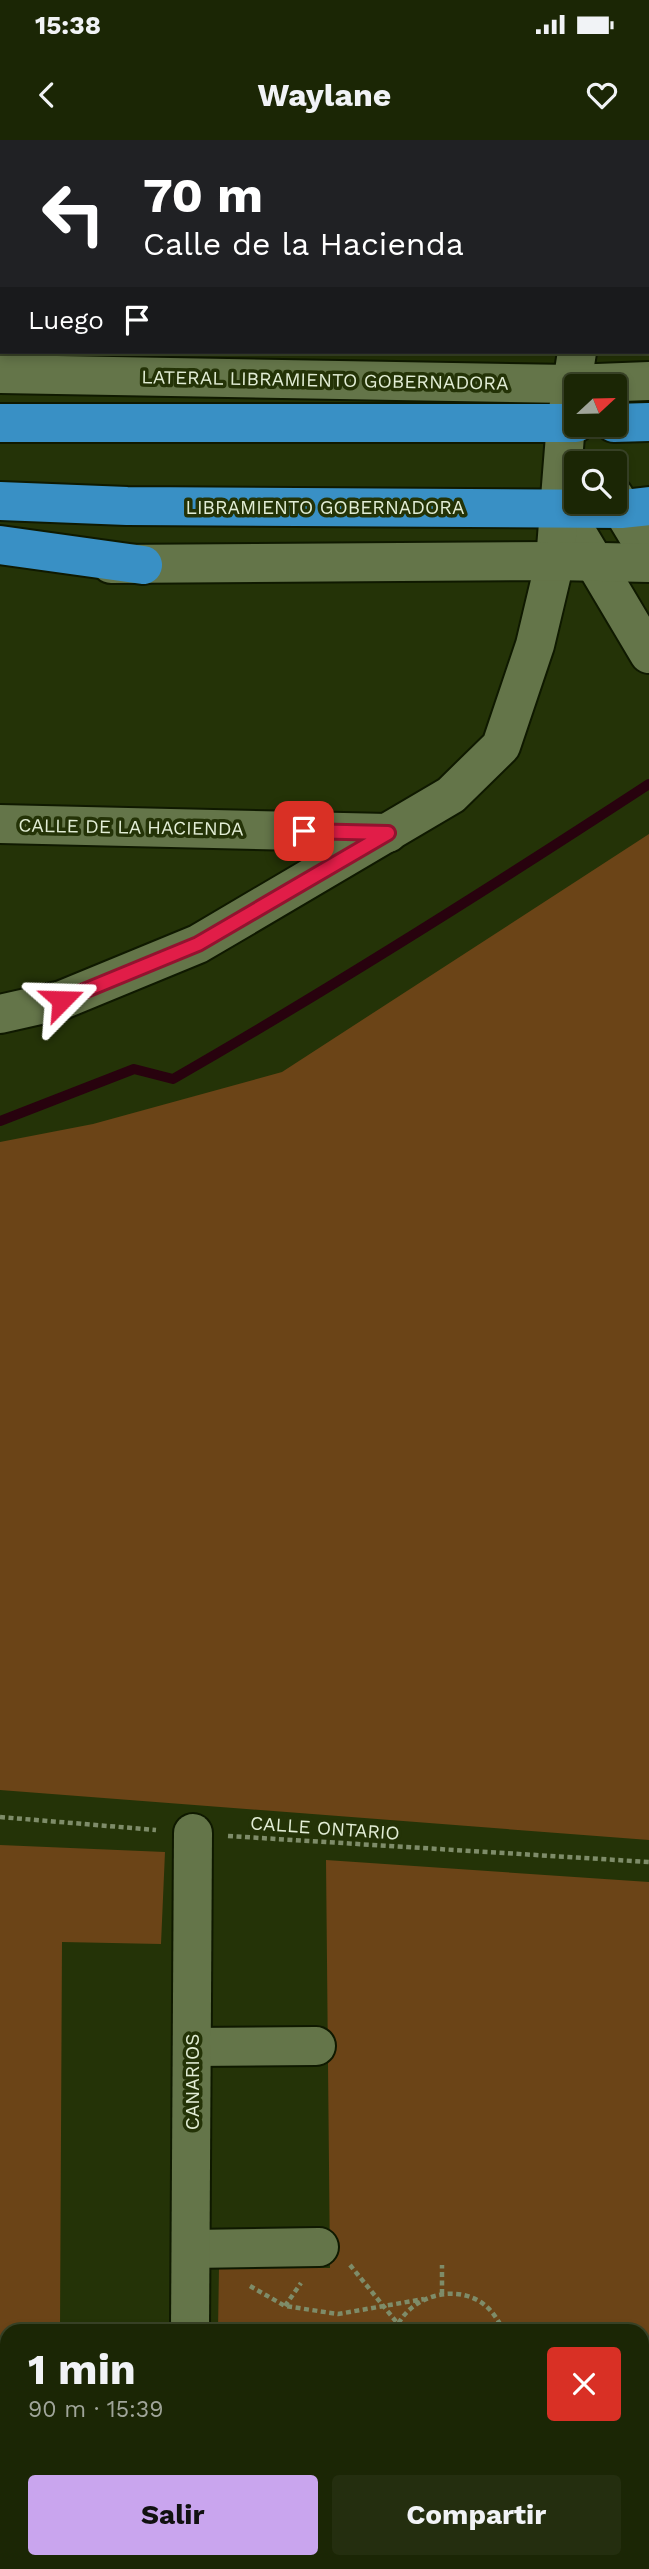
<!DOCTYPE html>
<html lang="es">
<head>
<meta charset="utf-8">
<style>
  :root { --surface:#1b2605; --page:#242e0f; --text:#f1f3f6; --muted:#a0a59a; --line:#394327; --accent:#c9a5ee }
  body { margin:0; font-family:"Work Sans",sans-serif; background:var(--page); color:var(--text); height:100vh; display:flex; flex-direction:column; font-size:26px; white-space:nowrap }
  * { box-sizing:border-box; margin:0 }
  p { font-size:23px; color:var(--muted) }
  .icon { flex:none; width:38px; height:38px; fill:none; stroke:currentColor; stroke-width:2; stroke-linecap:round; stroke-linejoin:round }
  .map { position:relative; flex:1; overflow:hidden }
  .details { position:absolute; left:0px; top:2184px; width:649px; height:245px; display:flex; flex-direction:column; background:var(--surface); border-radius:21px 21px 0 0; box-shadow:0 4px 10px #0003,0 0 0 2px var(--line) }
  .details>* { flex:none }
  .hud { position:absolute; left:0px; top:0px; width:649px; height:214px; box-shadow:0 4px 10px #0003,0 0 0 2px var(--line); background:#202124; color:#fff; overflow:hidden }
  .needle { width:46px; rotate:68deg }
  .tools { position:absolute; left:564px; top:234px; display:grid; gap:14px }
  .tools a { display:grid; place-items:center; width:63px; height:63px; border-radius:7px; background:var(--surface); box-shadow:0 4px 10px #0003,0 0 0 2px var(--line); font-size:35px }
  .pin { position:absolute; display:grid; place-items:center; width:60px; height:60px; color:#fff; margin:-30px; border-radius:14px; box-shadow:0 4px 10px #0006 }
  .me { position:absolute; width:77px; margin:-38px; rotate:68deg; stroke-linejoin:round; filter:drop-shadow(0 0 5px #0008) }
  .turn { display:flex; align-items:center; gap:24px; height:147px; padding:0 28px; font-size:32px }
  .turn .icon { width:91px; height:91px; stroke-width:2.5 }
  .turn b { display:block; font-size:49px; line-height:60px }
  .then { display:flex; align-items:center; height:66px; padding:0 28px; background:#0003; gap:14px; font-size:26px }
  .round { display:grid; place-items:center; flex:none; width:74px; height:74px; border-radius:7px; background:var(--page) }
  .headline { display:flex; align-items:center; justify-content:space-between; height:119px; padding:0 28px }
  h1 { font-size:42px; font-weight:700; line-height:52px }
  .primary-button { display:flex; gap:14px; margin-top:auto; padding:14px 28px }
  .primary-button a { flex:1; height:80px; border-radius:7px; background:var(--accent); color:#111; font-size:28px; font-weight:700; line-height:80px; text-align:center }
  .primary-button a+a { background:var(--page); color:var(--text) }
  .status { display:flex; justify-content:space-between; align-items:center; height:49px; padding:0 35px; background:var(--surface); direction:ltr }
  .status svg { height:19px; fill:currentColor }
  header { display:flex; justify-content:space-between; align-items:center; height:91px; padding:0 28px; background:var(--surface); font-size:32px; font-weight:700 }
  .map>svg:first-child { display:block }
  .green { fill:#6b4417 }
  .lines { fill:none; stroke-linecap:round; stroke-linejoin:round }
  .stream { stroke:#28020e; stroke-width:10 }
  .minor-casing { stroke:#0f1900; stroke-width:42 }
  .tertiary-casing { stroke:#0f1900; stroke-width:42 }
  .trunk-casing { stroke:#0f1900; stroke-width:42 }
  .path { stroke:#7e8c69; stroke-width:4.5; stroke-dasharray:5 3.5; stroke-linecap:butt }
  .minor { stroke:#647549; stroke-width:38 }
  .tertiary { stroke:#647549; stroke-width:38 }
  .trunk { stroke:#3990c5; stroke-width:38 }
  .route-casing { stroke:#92132f; stroke-width:18 }
  .route { stroke:#e11d48; stroke-width:12 }
  .labels { text-anchor:middle; dominant-baseline:central; stroke-width:7; stroke-linejoin:round; paint-order:stroke }
  .street-label { font-size:19px; fill:#e2edd5; stroke:#243307 }
</style>
</head>
<body>
<div class="status"><b>15:38</b><svg viewBox="0 0 49 12"><path d="M0 12V9h3v3zM5 12V6h3v6zM10 12V3h3v9zM15 12V0h3v12zM26 1h20v11H26zM47 4h2v5h-2z"/></svg></div>
<header><svg class="icon" aria-label="back" viewBox="0 0 24 24"><path d="M15 5l-7 7 7 7"/></svg>Waylane<svg class="icon" aria-label="heart" viewBox="0 0 24 24"><path d="M12 20l-8-8c-3-5 5-10 8-4 3-6 11-1 8 4z"/></svg></header>
<div class="map">
<svg width="649" height="2429" viewBox="0 0 649 2429">
  <rect width="100%" height="100%" fill="#243307"/>
  <!-- green -->
  <g class="green">
    <polygon points="649,694 649,1700 0,1650 0,1002 93,984 282,932"/>
    <polygon points="0,1705 165,1712 161,1804 62,1802 60,2191 7,2191 7,2290 0,2290"/>
    <polygon points="326,1720 649,1742 649,2305 642,2305 642,2191 218,2191 219,2127 330,2128"/>
  </g>
  <g class="lines">
    <!-- stream -->
    <path class="stream" d="M0,981L134,929L173,939C335,846 493,746 649,644"/>
    <defs>
      <g id="minor">
        <polyline points="329,2 330,0"/>
        <polyline points="606,2 606,0"/>
        <polyline points="614,356 649,414"/>
        <polyline points="580,398 649,514"/>
        <polyline points="0,684 388,693"/>
        <polyline points="0,874 62,860 198,804 451,655 501,606 535,505 555,421 566,283 577,212"/>
        <polyline points="192,1907 316,1906"/>
        <polyline points="191,2109 319,2107"/>
        <polyline points="190,2191 193,1693"/>
        <polyline points="0,2326 7,2326"/>
        <polyline points="642,2327 649,2327"/>
        <polyline points="204,2422 204,2429"/>
        <polyline points="455,2422 455,2429"/>
      </g>
      <g id="tertiary">
        <polyline points="648,191 649,191"/>
        <polyline points="0,234 571,244 649,241"/>
        <polyline points="111,424 555,421 649,423"/>
      </g>
      <g id="trunk">
        <polyline points="0,283 576,283"/>
        <polyline points="614,283 649,282"/>
        <polyline points="0,361 127,366 623,369 649,366"/>
        <polyline points="0,405 143,425"/>
      </g>
    </defs>
    <!-- minor casing -->
    <use href="#minor" class="minor-casing"/>
    <!-- tertiary casing -->
    <use href="#tertiary" class="tertiary-casing"/>
    <!-- trunk casing -->
    <use href="#trunk" class="trunk-casing"/>
    <!-- path -->
    <g class="path">
      <polyline points="0,1677 156,1690"/>
      <polyline points="228,1696 649,1722"/>
      <polyline points="350,2125 398,2184"/>
      <polyline points="250,2146 285,2166 338,2174 424,2159"/>
      <polyline points="442,2154 442,2125"/>
      <polyline points="285,2166 301,2143"/>
      <path d="M395,2191C407,2158 450,2144 479,2161C491,2168 498,2180 504,2191"/>
    </g>
    <!-- minor -->
    <use href="#minor" class="minor"/>
    <!-- tertiary -->
    <use href="#tertiary" class="tertiary"/>
    <!-- trunk -->
    <use href="#trunk" class="trunk"/>
  </g>
  <g class="lines">
    <defs>
      <polyline id="route" points="62,860 198,804 388,693 304,691"/>
    </defs>
    <!-- route casing -->
    <use href="#route" class="route-casing"/>
    <!-- route -->
    <use href="#route" class="route"/>
  </g>
  <g class="labels">
    <!-- street labels -->
    <g class="street-label">
      <text transform="translate(325 240) rotate(1)">LATERAL LIBRAMIENTO GOBERNADORA</text>
      <text x="325" y="367">LIBRAMIENTO GOBERNADORA</text>
      <text transform="translate(131 687) rotate(1)">CALLE DE LA HACIENDA</text>
      <text transform="translate(325 1688) rotate(4)">CALLE ONTARIO</text>
      <text transform="translate(192 1942) rotate(-90)">CANARIOS</text>
    </g>
  </g>
</svg>
<div class="tools">
<a><svg class="needle" viewBox="-14 -14 28 28"><path d="M0-13l5 13h-10z" fill="#e53935"/><path d="M0 13l5-13h-10z" fill="#a0a59a"/></svg></a>
<a><svg class="icon" aria-label="search" viewBox="0 0 24 24"><circle cx="10" cy="10" r="6"/><path d="M15 15l6 6"/></svg></a>
</div>
<div class="pin" style="left:304px;top:691px;background:#d93025"><svg class="icon" aria-label="arrive" viewBox="0 0 24 24"><path d="M6 21V4h12l-3 4 3 4H6"/></svg></div>
<svg class="me" style="left:62px;top:860px" viewBox="-20 -20 40 40"><path d="M0-17L14 15 0 8-14 15z" fill="#e11d48" stroke="#fff" stroke-width="4"/></svg>
<div class="hud">
<div class="turn"><svg class="icon" aria-label="left" viewBox="0 0 24 24"><path d="M17 20v-9H6M10 6l-5 5 5 5"/></svg><div><b>70 m</b>Calle de la Hacienda</div></div>
<div class="then">Luego<svg class="icon" aria-label="arrive" viewBox="0 0 24 24"><path d="M6 21V4h12l-3 4 3 4H6"/></svg></div>
</div>
<section class="details">
<div class="headline"><div><h1>1 min</h1><p>90 m · 15:39</p></div><a class="round" style="background:#d93025;color:#fff"><svg class="icon" aria-label="close" viewBox="0 0 24 24"><path d="M6 6l12 12M18 6L6 18"/></svg></a></div>
<div class="primary-button"><a>Salir</a><a>Compartir</a></div>
</section>
</div>
</body>
</html>
